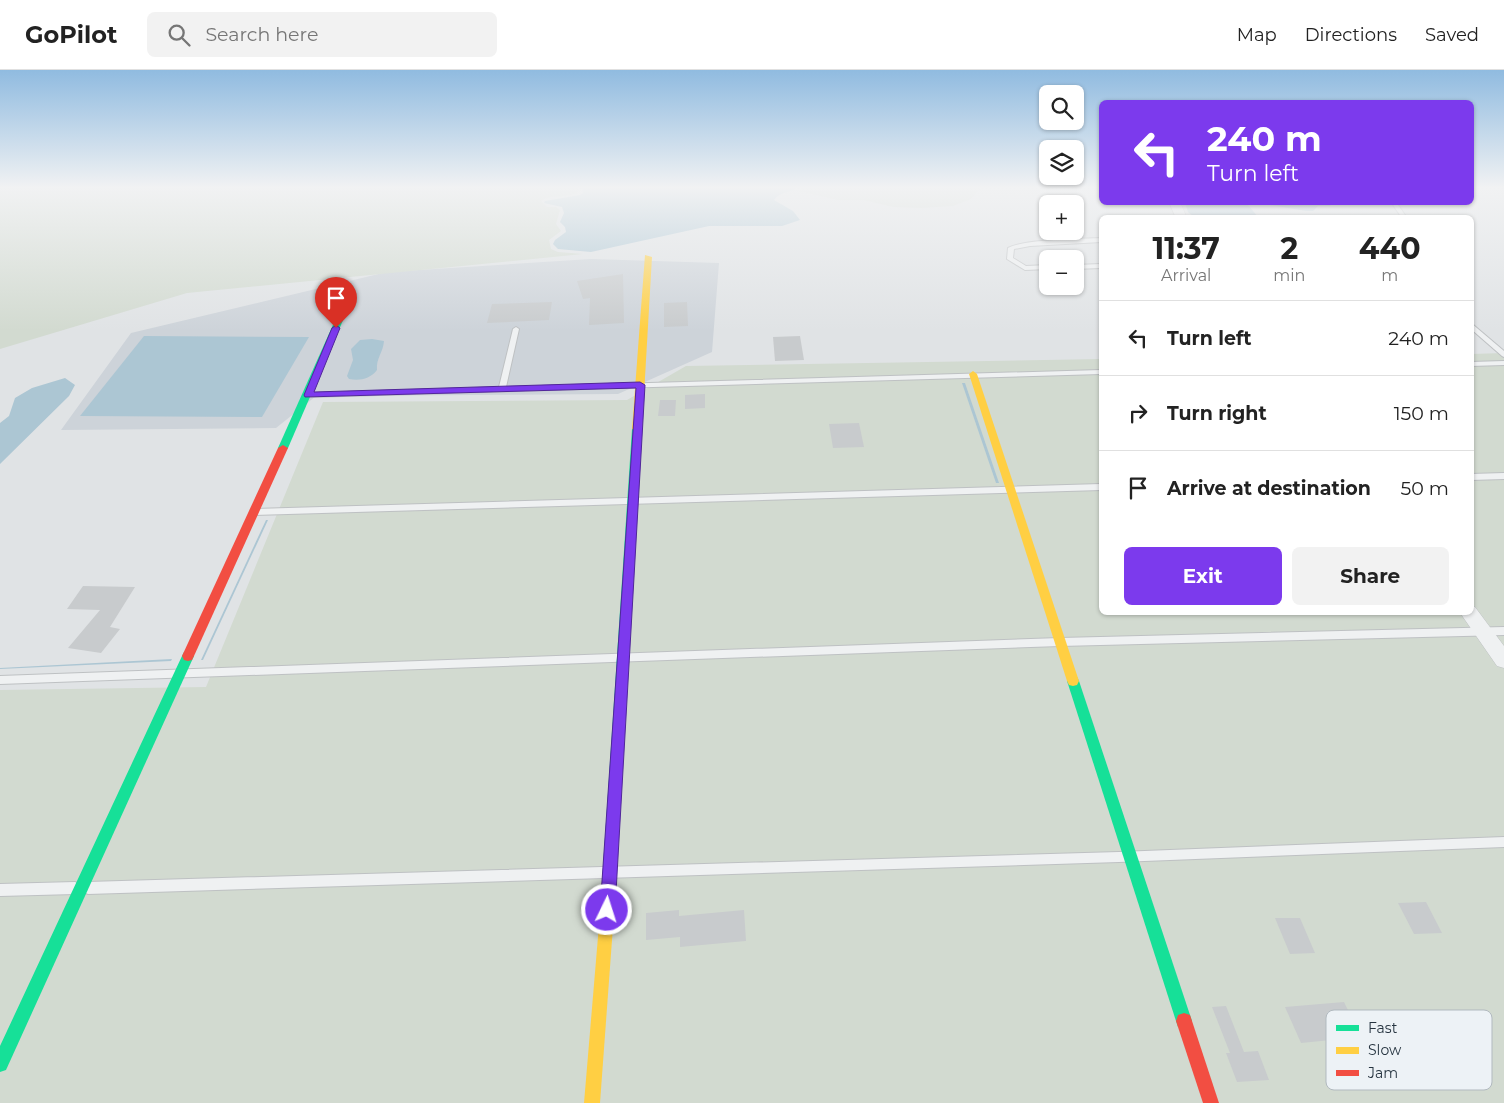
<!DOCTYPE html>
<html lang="en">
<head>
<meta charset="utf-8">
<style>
  :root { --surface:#fff; --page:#f2f2f2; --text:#222; --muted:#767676; --line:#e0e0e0; --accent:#7c3aed }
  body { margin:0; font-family:Montserrat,sans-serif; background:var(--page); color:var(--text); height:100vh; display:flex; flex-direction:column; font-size:19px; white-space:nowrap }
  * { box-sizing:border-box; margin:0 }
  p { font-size:16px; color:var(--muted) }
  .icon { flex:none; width:28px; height:28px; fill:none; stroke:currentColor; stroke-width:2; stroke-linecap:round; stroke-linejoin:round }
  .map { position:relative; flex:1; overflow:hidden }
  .sheet { position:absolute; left:1099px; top:145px; width:375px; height:400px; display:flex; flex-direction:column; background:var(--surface); border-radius:8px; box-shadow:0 1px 4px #0004 }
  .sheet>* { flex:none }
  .hud { position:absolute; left:1099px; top:30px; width:375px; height:105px; border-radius:8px; box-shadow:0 1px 4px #0004; background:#7c3aed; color:#fff; overflow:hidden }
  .buttons { position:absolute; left:1039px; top:15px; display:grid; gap:10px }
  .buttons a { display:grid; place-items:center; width:45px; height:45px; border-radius:8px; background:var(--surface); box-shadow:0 1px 4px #0004; font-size:25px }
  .pin { position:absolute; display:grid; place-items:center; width:42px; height:42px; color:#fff; margin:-51px -21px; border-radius:50% 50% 50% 0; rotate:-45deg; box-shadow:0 0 5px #0007 }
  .pin .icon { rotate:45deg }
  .me { position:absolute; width:55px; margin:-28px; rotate:4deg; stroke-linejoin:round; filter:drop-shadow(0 0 4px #0008) }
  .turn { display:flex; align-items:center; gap:18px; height:105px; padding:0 25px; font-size:22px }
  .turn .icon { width:65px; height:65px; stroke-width:2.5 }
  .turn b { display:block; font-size:35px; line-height:42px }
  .eta { display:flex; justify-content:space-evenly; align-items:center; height:85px; text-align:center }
  .eta b { font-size:30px; font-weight:700; line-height:35px }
  .action { display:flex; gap:10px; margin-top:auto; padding:10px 25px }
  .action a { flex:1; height:58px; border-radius:8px; background:var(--accent); color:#fff; font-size:20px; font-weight:700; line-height:58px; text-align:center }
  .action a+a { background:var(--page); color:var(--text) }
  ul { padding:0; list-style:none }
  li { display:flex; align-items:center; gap:15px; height:75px; padding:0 25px; border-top:1px solid var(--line) }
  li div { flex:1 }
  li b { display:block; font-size:19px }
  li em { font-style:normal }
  header { display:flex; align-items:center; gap:30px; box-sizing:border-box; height:70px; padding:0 25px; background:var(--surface); border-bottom:1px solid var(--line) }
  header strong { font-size:24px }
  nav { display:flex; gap:28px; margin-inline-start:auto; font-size:18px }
  .search { width:350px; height:45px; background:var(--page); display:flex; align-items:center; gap:12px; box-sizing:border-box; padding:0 18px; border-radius:8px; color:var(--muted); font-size:19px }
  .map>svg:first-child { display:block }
  .built { fill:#cdd3d9 }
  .green { fill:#d2dad0 }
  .water { fill:#acc6d3 }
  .building { fill:#c8cbcd }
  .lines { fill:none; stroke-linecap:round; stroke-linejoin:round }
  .lane-casing { stroke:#bec1c3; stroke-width:2 }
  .street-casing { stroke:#bec1c3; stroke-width:1 }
  .lane { fill:#eff1f2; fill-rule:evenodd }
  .street { fill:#eff1f2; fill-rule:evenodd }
  .fast { fill:#16e098; fill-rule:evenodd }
  .slow { fill:#ffcf43; fill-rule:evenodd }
  .jam { fill:#f24e42; fill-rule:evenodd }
  .route { fill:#7c3aed; stroke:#51269a }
  .key { fill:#edf2f6; stroke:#b1b9bf; stroke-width:1 }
  .key-label { font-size:14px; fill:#263440 }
</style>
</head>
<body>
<header>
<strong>GoPilot</strong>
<div class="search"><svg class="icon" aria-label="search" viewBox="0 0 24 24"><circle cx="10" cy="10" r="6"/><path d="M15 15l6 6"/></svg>Search here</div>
<nav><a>Map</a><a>Directions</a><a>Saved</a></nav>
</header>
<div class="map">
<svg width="1504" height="1033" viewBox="0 0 1504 1033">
  <rect width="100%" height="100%" fill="#e0e3e5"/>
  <!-- built -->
  <polygon class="built" points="591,189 719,193 712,282 618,324 316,326 276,358 61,360 131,263 387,202"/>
  <!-- green -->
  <g class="green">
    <path d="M0,117H578V122C567,129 552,123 541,131L547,137H556L560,140L556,154L561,161L549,170L551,179L558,182L583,184L187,223L0,279Z"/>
    <polygon points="802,117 982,117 971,129 953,136 921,138 893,137 864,130 838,130 799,121"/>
    <polygon points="1504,283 1504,1033 0,1033 0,620 206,617 323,332 627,330 686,296 1101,289 1101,542 1471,542 1471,284"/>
  </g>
  <!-- water -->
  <g class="water">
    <path d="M582,117H797C790,124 782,120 774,130L793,141L800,150L782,156H709L591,182L558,179L553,174L555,170L566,162L565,157L560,152L564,143L562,137L544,133L545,131L580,125L583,123Z"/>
    <polygon points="1185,133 1243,133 1249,136 1258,147 1194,147 1188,142"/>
    <polygon points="1258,133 1258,132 1336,133 1329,136 1318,136 1313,141 1306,141"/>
    <polygon points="144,266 309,267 262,347 80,346"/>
    <path d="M372,269L384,271C383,283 376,288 377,300C370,309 360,311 349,309L347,306L353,290L351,279L360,270Z"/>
    <polygon points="65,308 75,315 69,326 0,394 0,353 9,346 15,328 32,318"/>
    <polygon points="962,313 965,313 999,413 996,413"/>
    <polygon points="266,450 268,450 203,590 201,590"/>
    <polygon points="172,589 171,591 0,599 0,598"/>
  </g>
  <!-- building -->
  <g class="building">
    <polygon points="623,204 624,253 589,255 590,228 583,229 577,211"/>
    <polygon points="552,232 549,250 487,253 492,234"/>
    <polygon points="687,232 688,256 664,257 664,233"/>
    <polygon points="800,266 804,290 775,291 773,267"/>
    <polygon points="705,324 705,338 685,339 685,325"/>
    <polygon points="660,330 676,330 675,346 658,346"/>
    <polygon points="859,353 864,377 833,378 829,354"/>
    <polygon points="83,516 135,517 110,557 120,559 101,583 68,578 100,540 67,539"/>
    <polygon points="1426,832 1442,863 1414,864 1398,833"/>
    <polygon points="679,840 679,846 744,840 746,871 680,877 680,867 646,870 646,843"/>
    <polygon points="1275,848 1300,848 1315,883 1290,884"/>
    <polygon points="1344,932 1361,967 1301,973 1285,937"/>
    <polygon points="1226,936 1244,982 1258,981 1269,1010 1237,1012 1226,983 1230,983 1212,937"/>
  </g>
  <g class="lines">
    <defs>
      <g id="lane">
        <polygon points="1391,132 1396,132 1407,148 1402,148"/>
        <path d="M1101,168V172L1030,176L1014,179L1013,188L1026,196L1048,195V199L1025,200L1007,189L1008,178C1025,169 1080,169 1101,168Z"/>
        <polygon points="1101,194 1101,198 1075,199 1075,195"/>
        <polygon points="1471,253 1504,281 1504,287 1502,286 1471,259"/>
        <polygon points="516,257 519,259 506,317 1101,300 1101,304 308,327 304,325 308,323 499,317 513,259"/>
        <polygon points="1504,291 1504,295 1471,296 1471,292"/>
        <polygon points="1504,403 1504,409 1471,410 1471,404"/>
        <polygon points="1101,414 1101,420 254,445 250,442 254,439"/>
        <polygon points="1504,557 1504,565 1060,576 0,614 0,606 1060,568"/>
        <polygon points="1504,767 1504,777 1119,792 88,824 84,822 82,818 84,814 88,812 1119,782"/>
        <polygon points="75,812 79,814 81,818 79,822 75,824 0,826 0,814"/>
      </g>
      <g id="street">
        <polygon points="1169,132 1180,132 1187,148 1176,148"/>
        <polygon points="1471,536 1475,537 1504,576 1504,598 1497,596 1463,547 1460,542 1471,542"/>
      </g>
    </defs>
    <!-- lane casing -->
    <use href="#lane" class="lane-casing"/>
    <!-- street casing -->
    <use href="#street" class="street-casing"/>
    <!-- lane -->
    <use href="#lane" class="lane"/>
    <!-- street -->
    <use href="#street" class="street"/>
    <!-- fast -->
    <g class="fast">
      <polygon points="340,239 347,241 288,378 286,380 280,380 278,378"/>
      <polygon points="637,356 642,359 614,843 612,848 607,850 602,848 600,843 632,359"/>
      <polygon points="188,581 192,582 194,586 6,1000 0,1002 0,976 182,586 184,582"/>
      <polygon points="1073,606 1077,607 1079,611 1192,951 1190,957 1184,959 1178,957 1176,951 1067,611 1069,607"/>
    </g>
    <!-- slow -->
    <g class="slow">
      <polygon points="645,185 652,187 642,359 637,362 632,359"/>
      <polygon points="973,301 977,304 1079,611 1077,615 1073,616 1069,615 1067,611 969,304"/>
      <polygon points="607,836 612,838 614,843 600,1033 584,1033 600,843 602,838"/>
    </g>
    <!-- jam -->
    <g class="jam">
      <polygon points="283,375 288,378 194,586 192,590 188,591 184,590 182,586 278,378"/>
      <polygon points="1184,943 1190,945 1192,951 1219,1033 1203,1033 1176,951 1178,945"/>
    </g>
  </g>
  <!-- sky -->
  <linearGradient id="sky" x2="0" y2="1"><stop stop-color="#90bbe0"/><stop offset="0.45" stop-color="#f1f2f3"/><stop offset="1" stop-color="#f1f2f3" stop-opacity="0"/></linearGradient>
  <rect width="1504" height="261" fill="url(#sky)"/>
  <!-- route -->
  <polygon class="route" points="336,255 340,258 314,322 640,312 645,315 615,840 613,846 607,848 602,846 600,840 636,318 305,327 304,325 332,258"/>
  <!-- legend -->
  <rect x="1326" y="940" width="166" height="80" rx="8" class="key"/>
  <rect x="1336" y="955" width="23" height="6" fill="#16e098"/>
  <rect x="1336" y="977" width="23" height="7" fill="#ffcf43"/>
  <rect x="1336" y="1000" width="23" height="6" fill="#f24e42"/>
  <g class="key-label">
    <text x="1368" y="963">Fast</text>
    <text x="1368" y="985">Slow</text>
    <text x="1368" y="1008">Jam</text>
  </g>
</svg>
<div class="buttons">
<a><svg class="icon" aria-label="search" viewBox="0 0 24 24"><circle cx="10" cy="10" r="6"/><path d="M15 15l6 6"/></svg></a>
<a><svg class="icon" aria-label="layers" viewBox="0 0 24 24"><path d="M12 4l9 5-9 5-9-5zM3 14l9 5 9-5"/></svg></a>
<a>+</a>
<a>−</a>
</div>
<div class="pin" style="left:336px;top:258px;background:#d93025"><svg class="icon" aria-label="arrive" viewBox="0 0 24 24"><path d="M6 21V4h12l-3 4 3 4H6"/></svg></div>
<svg class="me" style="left:607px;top:840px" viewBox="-20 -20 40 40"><circle r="17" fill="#7c3aed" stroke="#fff" stroke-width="3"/><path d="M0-11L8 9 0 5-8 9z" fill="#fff"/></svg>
<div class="hud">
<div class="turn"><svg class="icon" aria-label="left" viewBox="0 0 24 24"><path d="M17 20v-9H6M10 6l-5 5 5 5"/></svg><div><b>240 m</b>Turn left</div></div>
</div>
<section class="sheet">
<div class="eta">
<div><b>11:37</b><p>Arrival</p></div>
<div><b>2</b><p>min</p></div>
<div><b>440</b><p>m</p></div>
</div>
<ul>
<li><svg class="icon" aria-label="left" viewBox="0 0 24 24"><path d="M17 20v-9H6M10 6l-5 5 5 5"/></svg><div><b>Turn left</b></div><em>240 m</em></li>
<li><svg class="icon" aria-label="right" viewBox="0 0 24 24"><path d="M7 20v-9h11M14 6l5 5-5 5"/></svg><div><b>Turn right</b></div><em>150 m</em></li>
<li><svg class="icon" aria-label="arrive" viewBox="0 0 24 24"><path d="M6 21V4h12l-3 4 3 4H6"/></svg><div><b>Arrive at destination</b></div><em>50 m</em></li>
</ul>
<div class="action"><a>Exit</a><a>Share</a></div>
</section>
</div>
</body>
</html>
